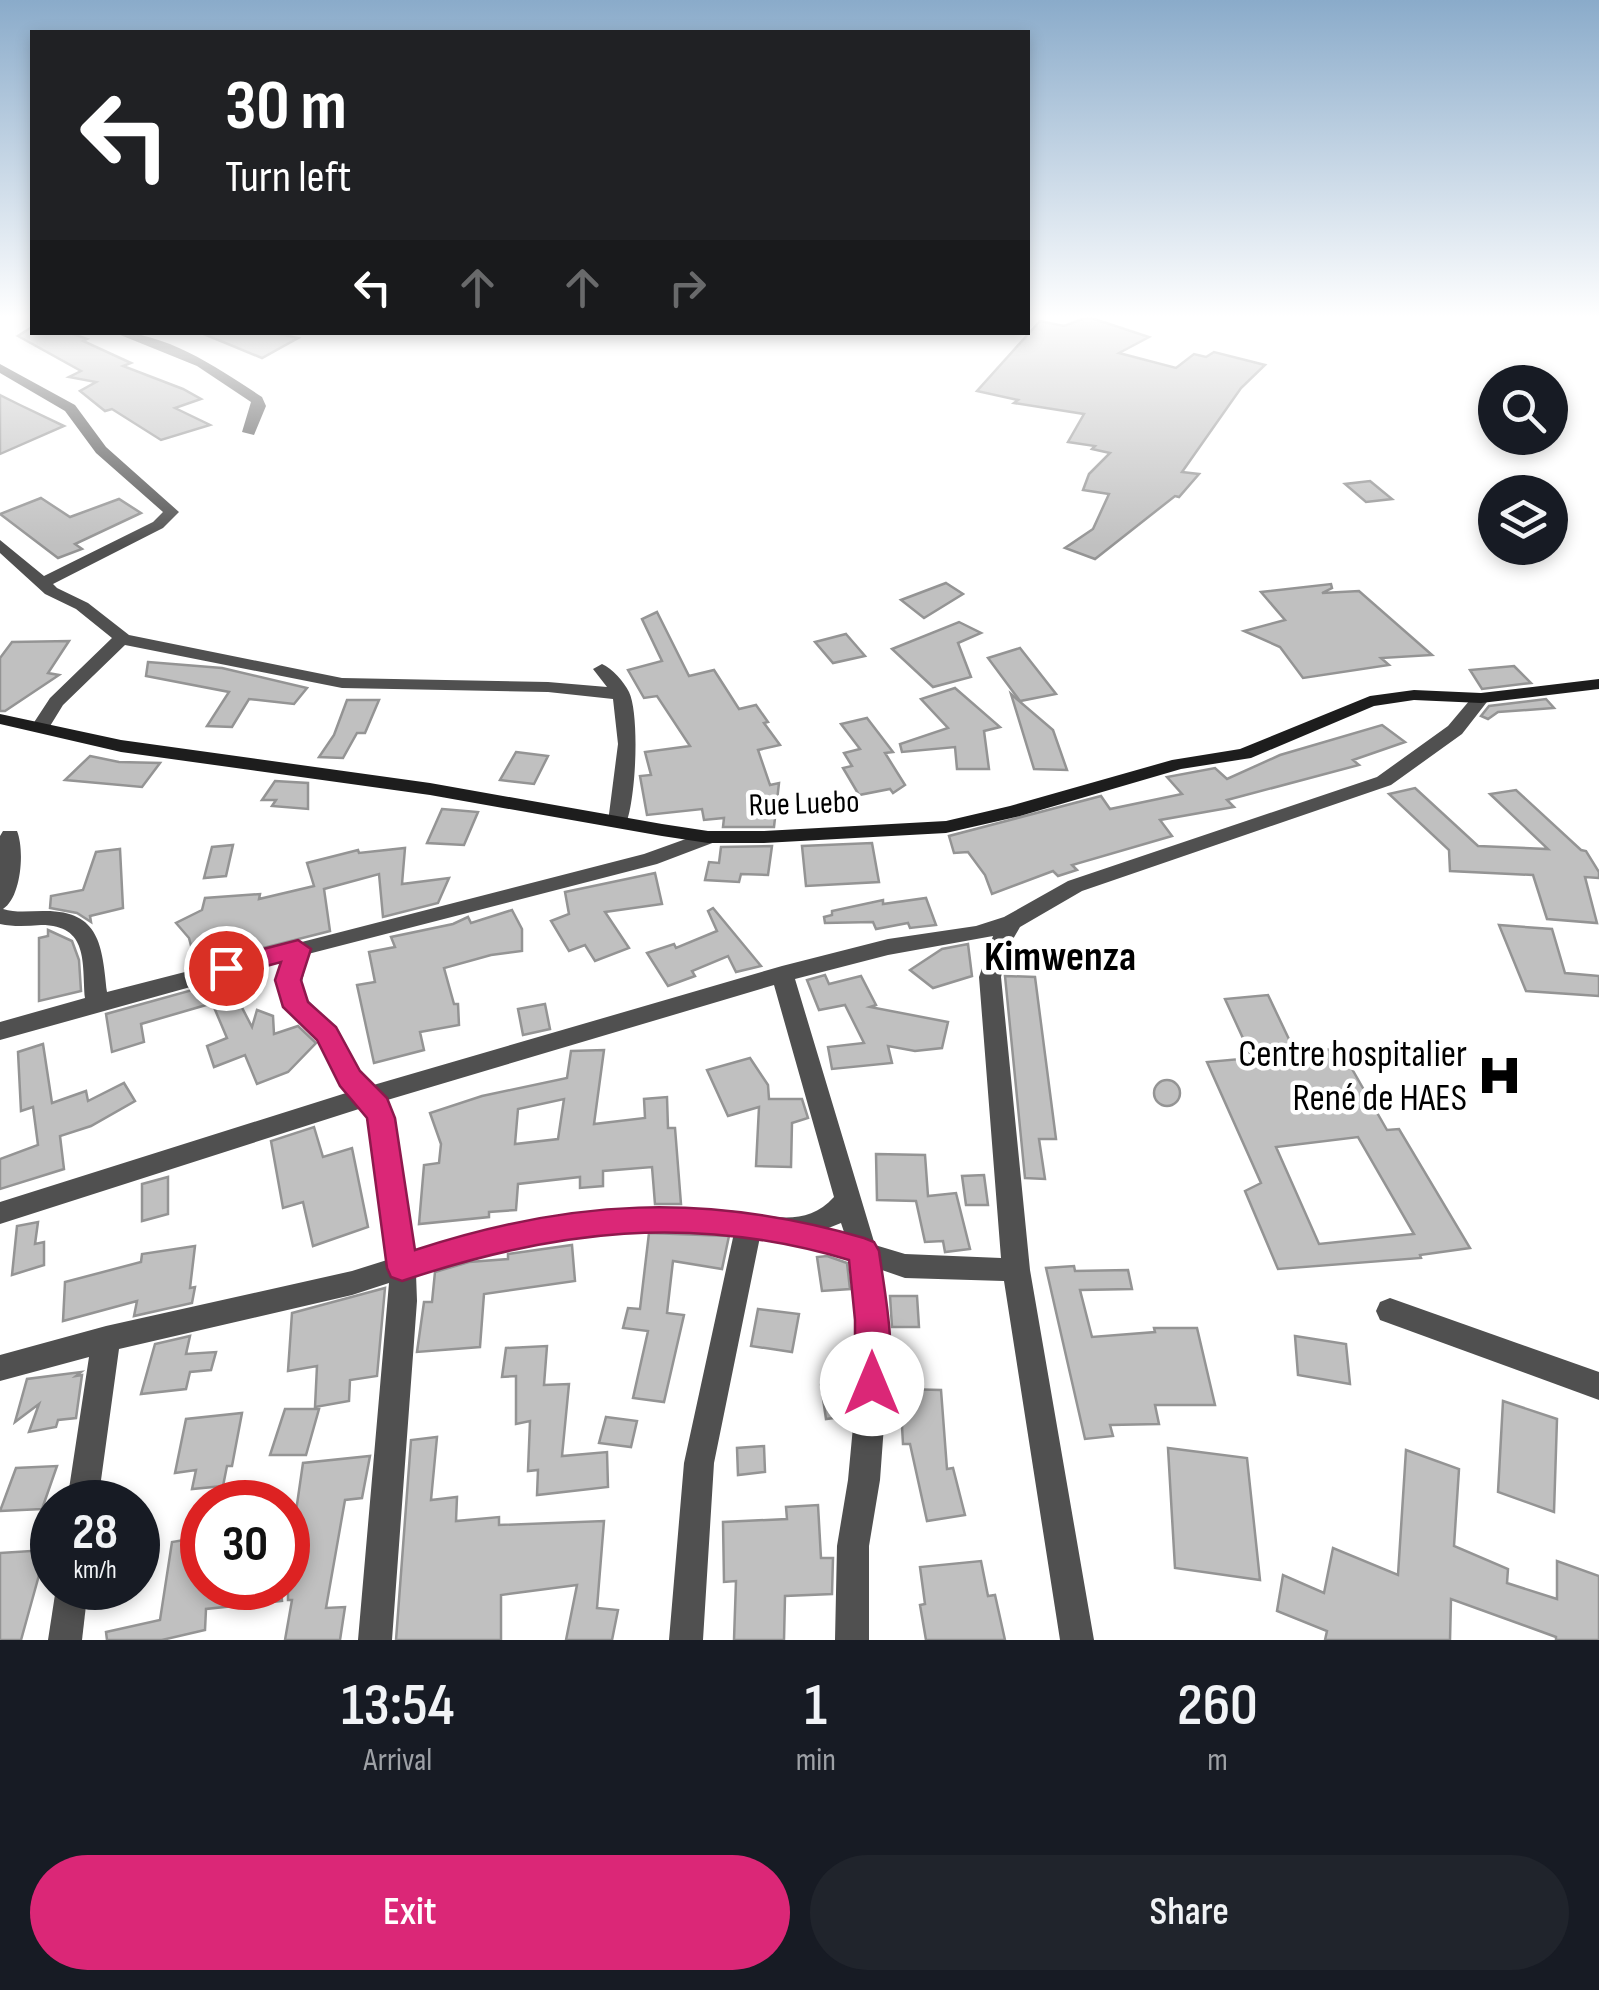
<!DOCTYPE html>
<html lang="en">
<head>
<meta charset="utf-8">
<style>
  :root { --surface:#171b24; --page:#20242c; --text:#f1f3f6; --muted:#9ea1a6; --accent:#db2777 }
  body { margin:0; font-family:"Sofia Sans Condensed",sans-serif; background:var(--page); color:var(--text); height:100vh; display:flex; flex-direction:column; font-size:38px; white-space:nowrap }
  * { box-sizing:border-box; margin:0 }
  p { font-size:32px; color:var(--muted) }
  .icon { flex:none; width:55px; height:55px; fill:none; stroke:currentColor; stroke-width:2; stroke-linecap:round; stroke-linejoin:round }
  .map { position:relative; height:1640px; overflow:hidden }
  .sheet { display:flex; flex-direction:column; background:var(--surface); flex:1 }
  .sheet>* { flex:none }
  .banner { position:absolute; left:30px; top:30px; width:1000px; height:305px; border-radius:0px; box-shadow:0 5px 15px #0003; background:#202124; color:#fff; overflow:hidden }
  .fabs { position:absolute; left:1478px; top:365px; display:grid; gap:20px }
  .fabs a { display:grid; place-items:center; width:90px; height:90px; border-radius:50%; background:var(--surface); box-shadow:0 5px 15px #0003; font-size:50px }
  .speed { position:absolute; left:30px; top:1480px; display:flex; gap:20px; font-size:50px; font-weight:700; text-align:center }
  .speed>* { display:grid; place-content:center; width:130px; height:130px; border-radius:50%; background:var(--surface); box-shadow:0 5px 15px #0003; line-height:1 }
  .speed small { font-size:25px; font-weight:400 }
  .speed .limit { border:15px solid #d22; background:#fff; color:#111 }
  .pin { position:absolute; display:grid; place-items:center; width:85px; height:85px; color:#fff; margin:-42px; border:5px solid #fff; border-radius:50%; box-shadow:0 2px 10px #0007 }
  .me { position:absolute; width:110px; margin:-55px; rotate:0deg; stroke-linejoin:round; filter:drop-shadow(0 0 8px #0008) }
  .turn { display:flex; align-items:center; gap:35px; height:210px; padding:0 30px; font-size:45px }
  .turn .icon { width:130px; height:130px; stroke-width:2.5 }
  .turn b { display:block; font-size:70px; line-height:85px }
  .lanes { display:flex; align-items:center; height:95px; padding:0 30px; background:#0003; justify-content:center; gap:50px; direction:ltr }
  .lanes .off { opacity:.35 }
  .eta { display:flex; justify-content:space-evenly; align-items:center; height:170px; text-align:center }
  .eta b { font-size:60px; font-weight:600; line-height:70px }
  .primary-button { display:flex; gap:20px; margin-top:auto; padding:20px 30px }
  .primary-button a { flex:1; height:115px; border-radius:60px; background:var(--accent); color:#fff; font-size:40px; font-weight:600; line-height:115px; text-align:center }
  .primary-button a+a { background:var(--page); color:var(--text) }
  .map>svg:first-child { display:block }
  .building { fill:#c0c0c0; stroke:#949494; stroke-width:2.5; fill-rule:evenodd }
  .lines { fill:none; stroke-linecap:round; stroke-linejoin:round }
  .street { fill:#505050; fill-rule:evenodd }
  .secondary { fill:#1d1d1d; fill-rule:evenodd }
  .route { fill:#db2777; stroke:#8e194d; stroke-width:2.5 }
  .labels { text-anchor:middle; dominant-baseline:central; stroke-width:9; stroke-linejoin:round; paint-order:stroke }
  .street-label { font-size:32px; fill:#000; stroke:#fff }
  .near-poi-label { font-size:38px; fill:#000; stroke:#fff; text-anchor:end }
  .district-label { font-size:42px; font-weight:bold; fill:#000; stroke:#fff }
</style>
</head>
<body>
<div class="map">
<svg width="1599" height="1640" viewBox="0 0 1599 1640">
  <rect width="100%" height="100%" fill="#fff"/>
  <!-- building -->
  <g class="building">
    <polygon points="1088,317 1149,337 1119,353 1176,368 1194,354 1206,357 1214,352 1265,365 1241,388 1182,472 1199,474 1179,497 1175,496 1095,559 1065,548 1093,529 1109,494 1083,490 1089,474 1110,453 1092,449 1095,446 1068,442 1084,414 1014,403 1018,400 977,391 1040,321 1064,326"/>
    <polygon points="32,327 32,332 67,332 87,339 83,341 131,363 123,366 183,389 201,399 175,408 210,425 161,440 112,409 105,411 80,391 96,382 69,377 81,371 18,336"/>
    <polygon points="199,332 268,332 298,338 262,358"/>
    <polygon points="0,395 20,405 64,426 0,454"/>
    <polygon points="1370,481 1392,499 1366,502 1345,484"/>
    <polygon points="41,498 70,517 119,499 141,513 75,544 82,549 58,558 0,514"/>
    <polygon points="946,583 963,594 924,618 901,600"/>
    <polygon points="1331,584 1332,588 1322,593 1359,591 1432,655 1381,658 1389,665 1303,678 1280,647 1244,631 1285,620 1261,592"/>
    <polygon points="657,612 689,676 714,670 739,709 756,705 768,722 764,723 780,745 758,750 770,785 779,783 774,827 723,827 724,818 704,820 702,809 647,815 640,776 651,775 645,752 690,746 657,696 644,698 628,670 662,661 642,619"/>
    <polygon points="959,622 981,633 958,643 971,677 933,687 892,649"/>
    <polygon points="846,634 865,656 833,663 815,642"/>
    <polygon points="69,641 48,673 59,675 5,711 0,711 0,658 12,642"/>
    <polygon points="1020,648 1056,694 1020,701 988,658"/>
    <polygon points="148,662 222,668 307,688 294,704 249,699 232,727 207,726 229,692 146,676"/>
    <polygon points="1514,666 1531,683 1482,689 1470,670"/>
    <polygon points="955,688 1000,727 984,731 989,769 957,769 955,747 902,752 900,744 948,728 921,699"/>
    <polygon points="1011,694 1053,730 1067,770 1034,769"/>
    <polygon points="1546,699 1554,708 1498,712 1488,719 1481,716 1489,706"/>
    <polygon points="347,700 379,700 365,733 357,733 343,758 319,757 334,735"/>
    <polygon points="867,718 893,752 885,753 905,785 893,793 890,789 859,795 843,768 852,766 844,753 860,749 841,724"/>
    <polygon points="1382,725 1405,742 1353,760 1359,765 1227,800 1234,807 1160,820 1172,836 1072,865 1077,870 1058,876 1053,871 992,894 985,875 968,852 954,853 949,836 1101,796 1110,809 1182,794 1167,777 1215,768 1227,779 1280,755"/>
    <polygon points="516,752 548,756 534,784 500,780"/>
    <polygon points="90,756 119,762 160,763 142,787 65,780"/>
    <polygon points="275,781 308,783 308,809 272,806 276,800 262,800"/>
    <polygon points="1415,788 1478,846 1548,849 1490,794 1516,790 1581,850 1586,851 1599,872 1599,878 1585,877 1597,923 1547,919 1533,875 1450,871 1449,850 1389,794"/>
    <polygon points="442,809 478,812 464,845 427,843"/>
    <polygon points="872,843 879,882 806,886 802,846"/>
    <polygon points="233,845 226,876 204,878 212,847"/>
    <polygon points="772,846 768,875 741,874 739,882 705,880 709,862 719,863 721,847"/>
    <polygon points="405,848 402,884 449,878 438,903 383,917 379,874 324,889 330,931 196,965 189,938 176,923 202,910 205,898 260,894 259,899 314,886 307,863 358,850 359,853"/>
    <polygon points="120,849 123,908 90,916 91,922 77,913 50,908 51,896 83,890 96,852"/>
    <polygon points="655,873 662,904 605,912 629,948 595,961 585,945 569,951 551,921 569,914 565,892"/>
    <polygon points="926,898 936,925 910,928 908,923 876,929 873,922 825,923 824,917 832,915 832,911 883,900 883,904"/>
    <polygon points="713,908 761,966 736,972 728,956 692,971 695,976 668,986 647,953 674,944 676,948 717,931 708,911"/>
    <polygon points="512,910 522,929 522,951 491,955 444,968 454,1004 458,1004 459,1025 420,1032 424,1050 374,1063 357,985 375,982 369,952 395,947 391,937 453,924 468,917 471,923"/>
    <polygon points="1499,925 1552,929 1565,973 1599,976 1599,996 1526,991"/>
    <polygon points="48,930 72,941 79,960 81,991 39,1001 39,938 48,936"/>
    <polygon points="968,944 972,976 933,988 910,970 942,949"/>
    <polygon points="825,975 829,984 861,976 876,1005 870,1007 948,1022 942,1048 915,1051 888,1046 892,1063 832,1069 828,1047 864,1043 845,1005 819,1010 807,980"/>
    <polygon points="1005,976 1035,977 1056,1139 1039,1139 1045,1179 1025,1178"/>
    <polygon points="203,987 206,1005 141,1024 144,1042 112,1052 106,1014"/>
    <path d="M1268,995L1296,1054L1340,1048L1387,1130L1399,1129L1470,1248L1420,1255L1421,1258L1278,1269L1245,1191L1261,1183L1207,1062L1252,1058L1225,999ZM1358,1137L1414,1234L1319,1244L1276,1147Z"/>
    <polygon points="236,996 252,1027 257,1010 273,1016 274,1034 298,1026 316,1043 288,1072 257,1084 245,1055 214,1067 207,1046 227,1038 213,1005"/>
    <polygon points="545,1004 550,1029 523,1035 518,1009"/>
    <polygon points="43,1044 52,1103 86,1091 88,1101 124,1083 135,1101 91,1126 60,1136 64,1169 0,1189 0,1159 38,1145 33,1107 21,1111 18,1052"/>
    <path d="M604,1050L594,1124L645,1118L644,1099L667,1097L668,1128H675L681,1204H655L652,1167L603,1171V1186L580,1188V1177L518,1184L516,1210L489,1212V1217L419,1224L424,1165L439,1163L441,1144L430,1113L482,1096L567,1078L571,1051ZM564,1099L558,1139L515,1144L518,1109Z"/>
    <polygon points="750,1058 768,1085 769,1099 802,1099 808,1118 792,1123 791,1167 756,1166 759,1107 728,1116 707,1070"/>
    <circle cx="1167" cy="1093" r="13"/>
    <polygon points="314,1127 323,1157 352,1148 368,1227 313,1246 303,1202 283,1208 271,1141"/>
    <polygon points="876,1154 925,1155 928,1196 956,1193 970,1249 945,1252 943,1241 925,1242 916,1201 877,1200"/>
    <polygon points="984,1175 988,1205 966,1205 962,1176"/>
    <polygon points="168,1177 168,1214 142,1221 142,1184"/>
    <polygon points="38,1222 35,1244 44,1242 44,1265 12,1275 17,1226"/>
    <polygon points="649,1233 729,1236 722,1269 673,1261 667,1313 684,1315 664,1402 633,1398 648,1331 623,1328 628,1308 640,1309"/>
    <polygon points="572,1245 575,1281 484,1294 480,1347 417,1352 424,1302 432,1302 435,1272 469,1262 508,1259 508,1254"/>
    <polygon points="195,1246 190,1288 195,1287 192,1303 134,1316 137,1301 63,1321 65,1282 141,1262 142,1254"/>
    <polygon points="827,1256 847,1263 850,1289 822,1291 817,1257"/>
    <polygon points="1074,1266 1075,1271 1128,1270 1132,1289 1080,1290 1092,1337 1155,1332 1154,1328 1197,1328 1215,1405 1155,1405 1159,1424 1110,1425 1113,1436 1085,1439 1046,1268"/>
    <polygon points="385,1288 377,1376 350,1380 349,1401 315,1407 317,1366 288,1371 292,1313"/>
    <polygon points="890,1296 917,1296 919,1327 892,1327"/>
    <polygon points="758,1309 799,1314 792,1352 751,1346"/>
    <polygon points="190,1336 186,1354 216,1352 211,1370 190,1372 186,1389 141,1394 155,1344"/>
    <polygon points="1295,1336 1346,1344 1350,1384 1298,1375"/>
    <polygon points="547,1346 544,1385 569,1384 562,1456 607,1452 608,1487 537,1495 538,1470 528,1471 530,1421 516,1424 516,1376 502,1377 506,1348"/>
    <polygon points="81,1372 76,1376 82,1375 76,1418 58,1420 56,1427 29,1432 39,1404 15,1422 27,1379"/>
    <polygon points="846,1383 850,1416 826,1419 821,1385"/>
    <polygon points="900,1389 941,1390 947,1469 953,1468 965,1515 927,1521 910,1444 903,1444"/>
    <polygon points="1503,1401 1557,1419 1554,1512 1498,1492"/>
    <polygon points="285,1409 319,1409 306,1455 270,1455"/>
    <polygon points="242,1413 232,1466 227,1466 223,1486 192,1489 196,1470 175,1473 186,1419"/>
    <polygon points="606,1417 637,1421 631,1447 599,1443"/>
    <polygon points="437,1437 431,1500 457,1497 456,1521 499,1517 499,1525 604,1521 597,1608 618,1610 612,1640 566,1640 577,1585 501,1595 501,1640 396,1640 411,1440"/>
    <polygon points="764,1446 765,1472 738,1475 737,1448"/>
    <polygon points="1168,1448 1247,1458 1260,1580 1175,1568"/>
    <polygon points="1406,1450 1459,1469 1454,1546 1508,1569 1507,1583 1557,1599 1557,1561 1599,1576 1599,1640 1556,1640 1556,1637 1451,1599 1450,1640 1325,1640 1327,1631 1277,1611 1283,1575 1324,1593 1333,1548 1398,1575"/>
    <polygon points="370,1456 362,1498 345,1500 326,1608 345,1607 340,1640 285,1640 292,1600 288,1600 288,1533 293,1532 303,1463"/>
    <polygon points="57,1466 42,1509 0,1511 16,1468"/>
    <polygon points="818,1505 821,1558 833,1558 832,1594 785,1596 784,1640 734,1640 736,1581 724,1582 723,1522 787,1519 786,1507"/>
    <polygon points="202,1537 202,1588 281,1588 282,1601 206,1609 205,1630 162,1640 107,1640 106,1632 160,1620 172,1542"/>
    <polygon points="46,1550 21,1640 0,1640 0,1553"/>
    <polygon points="981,1561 988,1596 995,1595 1005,1640 926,1640 920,1605 925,1604 920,1567"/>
  </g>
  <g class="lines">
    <!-- street -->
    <g class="street">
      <path d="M113,332C167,332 219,369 262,397L266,406L254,435L242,432L251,402L197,366Z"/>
      <path d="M0,364L75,405L106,447L179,512L163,528L53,584L57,588L88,603L129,635L342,678L548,682L607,687L593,669L602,664C612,668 624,682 629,692C640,715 636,803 625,826H611L608,822L618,744L613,699L548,692L342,688L125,645L63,705L47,731H33L31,727L50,698L112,638L76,609L45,594L0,553V540L44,576L153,522L163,512L96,453L65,411L0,373Z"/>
      <path d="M1481,693L1490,698L1462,734L1391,785L1082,891L1020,927L1009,946L1001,977L1030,1270L1094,1640H1060L1004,1281L905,1278L879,1269L885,1321L887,1384L880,1480L869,1546V1640H835L837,1546L848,1480L857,1384V1321L850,1260L795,1242L760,1237L714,1463L703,1640H669L684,1463L734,1233C626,1219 518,1241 416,1274L417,1301L392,1640H358L389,1283L352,1295L119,1349L98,1502H67L89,1357L0,1381V1355L106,1326L352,1271L387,1260L369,1119L362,1108L0,1224V1202L346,1093C336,1077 331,1058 320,1043C297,1010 269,1008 284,961L0,1040V1022L85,998C82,963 89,925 41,925C27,926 14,927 0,924V836L3,831H17C25,851 21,898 3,909C16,913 29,911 43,911C100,910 102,945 107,992L644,854L708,831L715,832L718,837L715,842L657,864L308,954L302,982L303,995L335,1028L359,1072L370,1086L782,966L888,939L976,926L1004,917L1068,881L1377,777L1448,726L1475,694ZM993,936L979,977L1001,1258L905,1254L875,1245L795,979L888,955ZM774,985L834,1197C803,1231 765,1213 725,1210C618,1201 515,1219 413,1251L393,1119L384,1101ZM841,1223L845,1235L826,1229Z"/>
      <polygon points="1390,1298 1599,1372 1599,1400 1380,1320 1376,1311 1380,1302"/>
      <polygon points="56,1588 88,1588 82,1640 48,1640"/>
    </g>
    <!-- secondary -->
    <polygon class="secondary" points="1599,679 1599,689 1481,703 1414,700 1374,706 1251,758 1181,769 1020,816 946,833 764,843 708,843 662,836 430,795 121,752 0,724 0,714 121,740 430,783 662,824 708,831 764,831 946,821 1010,806 1172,760 1240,749 1370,696 1414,690 1481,693"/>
  </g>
  <!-- sky -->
  <linearGradient id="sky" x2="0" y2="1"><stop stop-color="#8aabca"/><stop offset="0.58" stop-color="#fff"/><stop offset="1" stop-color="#fff" stop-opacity="0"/></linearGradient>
  <rect width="1599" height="546" fill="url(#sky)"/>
  <!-- route -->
  <path class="route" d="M298,940L311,949L301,980L308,1002L336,1027L360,1071L387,1098L395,1118L415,1250C570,1199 706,1192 864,1238L874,1242L879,1251C884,1289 899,1360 884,1395L872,1400L860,1395L855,1384V1320L849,1260C693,1213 554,1230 402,1281L391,1277L387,1268L367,1118L340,1086L317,1040L283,1007L275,980L281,962L226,977L217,974L213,968L217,961Z"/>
  <!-- icons -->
  <defs>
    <symbol id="hospital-bare" viewBox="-9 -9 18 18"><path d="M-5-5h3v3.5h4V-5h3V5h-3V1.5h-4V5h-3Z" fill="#000" stroke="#fff" stroke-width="2.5" paint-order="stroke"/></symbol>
  </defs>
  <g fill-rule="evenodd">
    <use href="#hospital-bare" x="1468" y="1044" width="63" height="63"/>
  </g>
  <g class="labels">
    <!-- street labels -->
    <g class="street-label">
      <text transform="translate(804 804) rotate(-2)">Rue Luebo</text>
    </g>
    <!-- near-poi labels -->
    <g class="near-poi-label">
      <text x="1467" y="1054">Centre hospitalier<tspan x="1467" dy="44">René de HAES</tspan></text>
    </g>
    <!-- district labels -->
    <g class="district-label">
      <text x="1060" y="957">Kimwenza</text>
    </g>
  </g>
</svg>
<div class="fabs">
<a><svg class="icon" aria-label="search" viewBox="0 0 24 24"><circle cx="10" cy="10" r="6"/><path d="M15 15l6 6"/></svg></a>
<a><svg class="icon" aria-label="layers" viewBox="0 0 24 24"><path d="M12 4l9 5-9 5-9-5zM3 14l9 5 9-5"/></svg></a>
</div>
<div class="speed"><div>28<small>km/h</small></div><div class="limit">30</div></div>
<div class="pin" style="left:226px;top:968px;background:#d93025"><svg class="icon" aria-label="arrive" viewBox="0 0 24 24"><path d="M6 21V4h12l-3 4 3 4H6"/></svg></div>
<svg class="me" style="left:872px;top:1384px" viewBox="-20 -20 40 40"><circle r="19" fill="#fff"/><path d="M0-13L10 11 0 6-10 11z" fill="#db2777"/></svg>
<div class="banner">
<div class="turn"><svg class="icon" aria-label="left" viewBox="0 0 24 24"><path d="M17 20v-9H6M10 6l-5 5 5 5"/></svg><div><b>30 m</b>Turn left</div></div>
<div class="lanes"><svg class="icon" aria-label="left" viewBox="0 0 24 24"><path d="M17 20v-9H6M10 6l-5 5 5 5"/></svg><svg class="icon off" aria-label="ahead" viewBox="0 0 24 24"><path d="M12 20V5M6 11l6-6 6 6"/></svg><svg class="icon off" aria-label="ahead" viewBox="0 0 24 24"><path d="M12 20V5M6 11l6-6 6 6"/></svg><svg class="icon off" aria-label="right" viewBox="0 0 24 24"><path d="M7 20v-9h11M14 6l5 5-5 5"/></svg></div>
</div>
</div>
<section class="sheet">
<div class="eta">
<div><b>13:54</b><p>Arrival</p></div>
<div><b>1</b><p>min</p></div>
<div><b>260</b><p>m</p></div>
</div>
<div class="primary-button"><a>Exit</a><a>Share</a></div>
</section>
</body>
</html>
